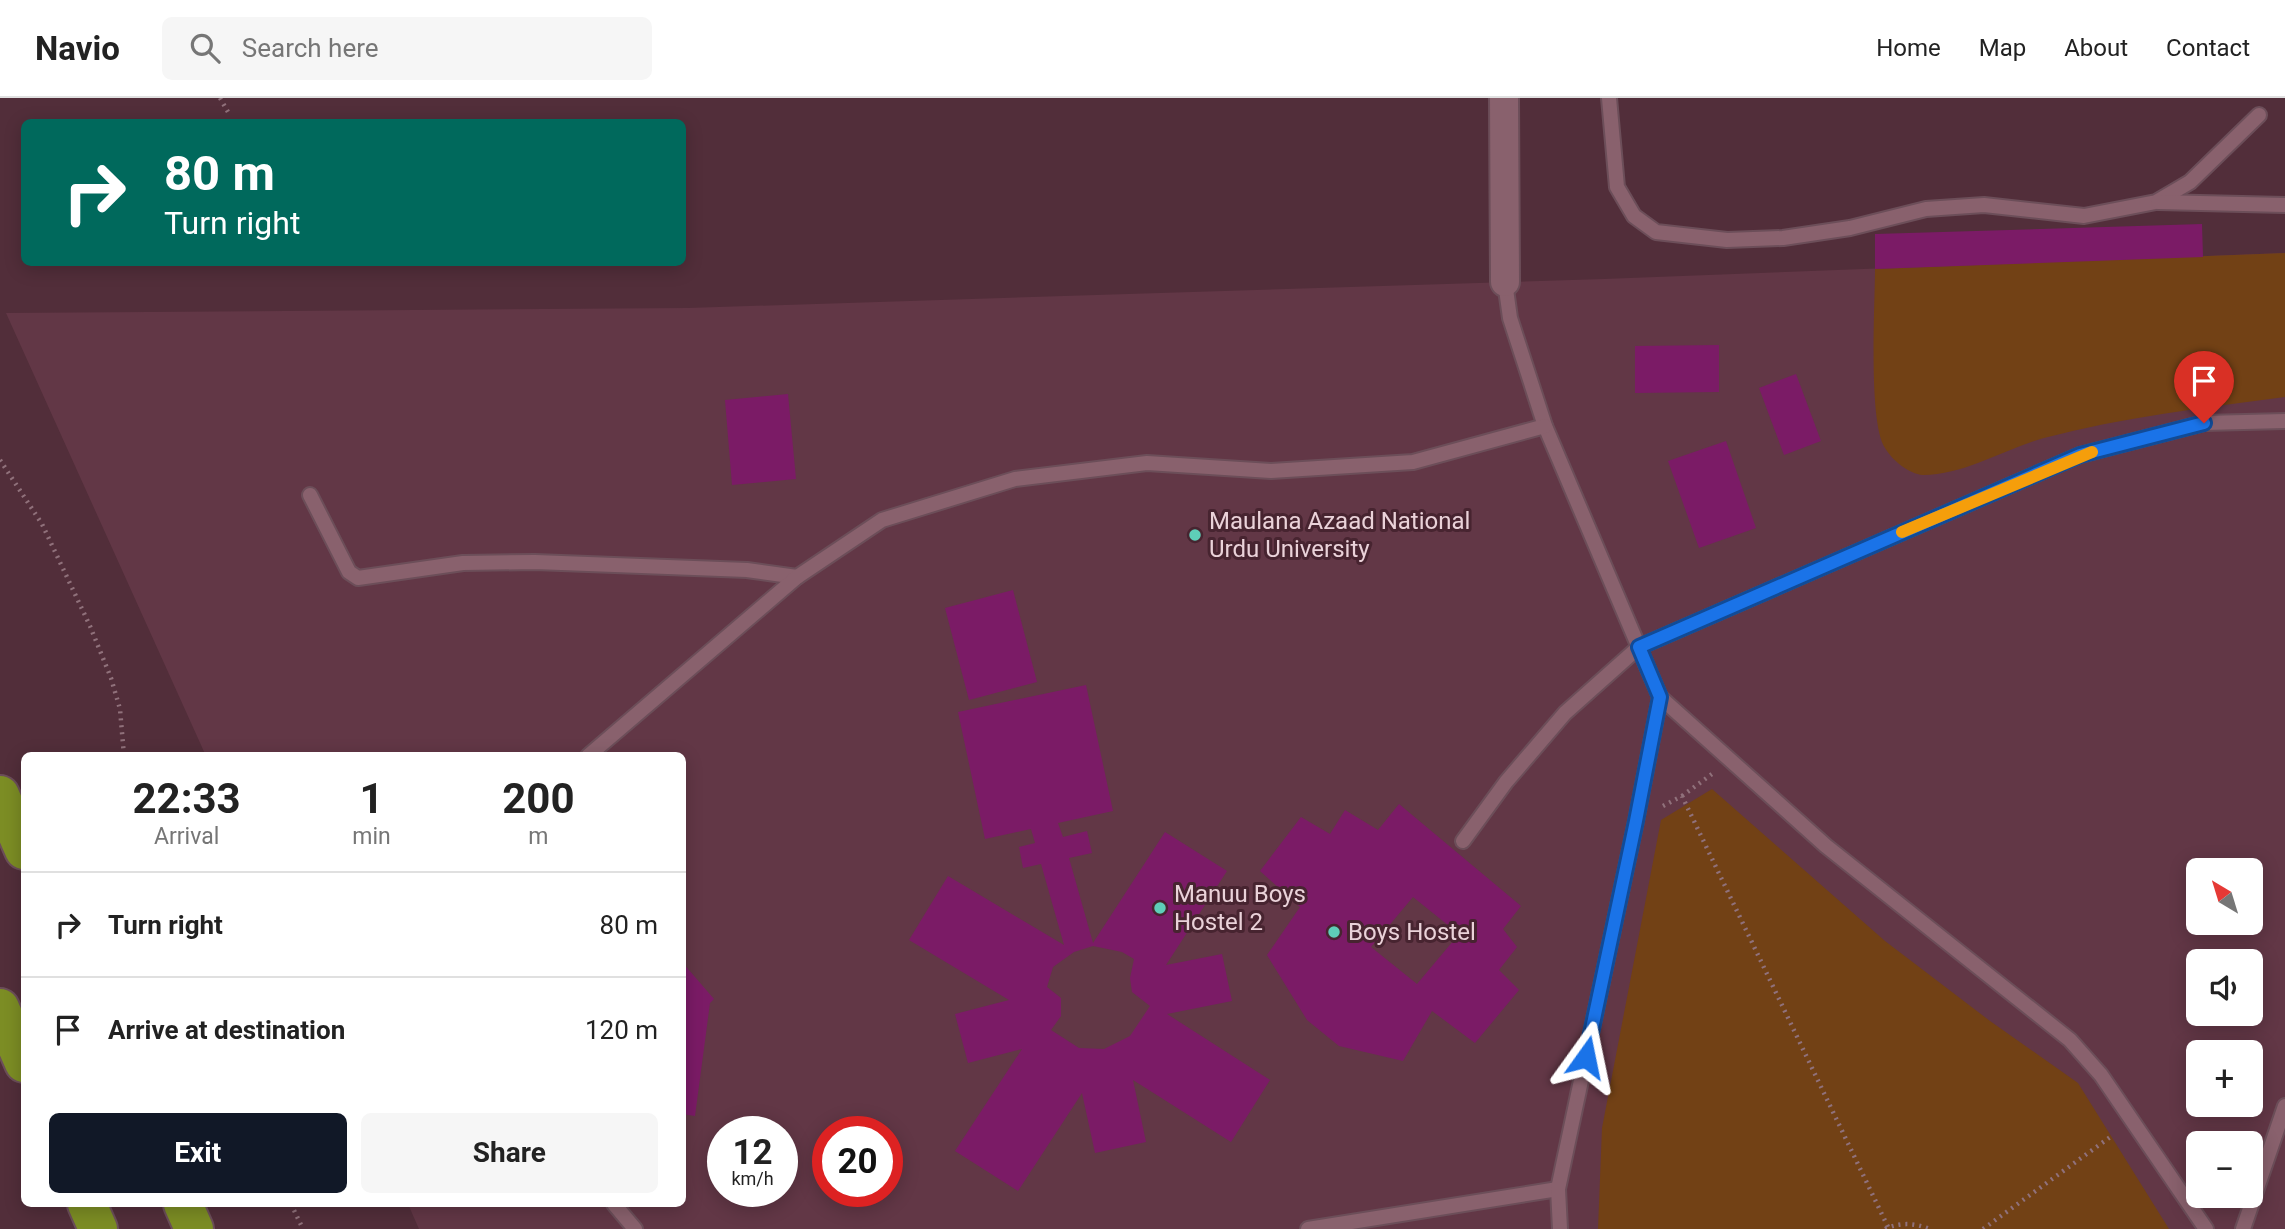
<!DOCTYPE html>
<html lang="en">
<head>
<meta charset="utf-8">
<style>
  :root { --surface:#fff; --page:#f6f6f6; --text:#222; --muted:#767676; --line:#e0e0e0; --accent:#111827 }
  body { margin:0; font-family:Roboto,sans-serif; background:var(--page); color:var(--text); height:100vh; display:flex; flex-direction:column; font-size:26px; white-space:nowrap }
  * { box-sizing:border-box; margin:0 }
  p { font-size:23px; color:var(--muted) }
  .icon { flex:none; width:38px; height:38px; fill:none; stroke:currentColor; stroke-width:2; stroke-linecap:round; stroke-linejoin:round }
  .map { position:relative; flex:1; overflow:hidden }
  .sheet { position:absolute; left:21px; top:654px; width:665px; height:455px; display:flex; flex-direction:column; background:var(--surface); border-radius:10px; box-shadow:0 4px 18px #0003 }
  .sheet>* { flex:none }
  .banner { position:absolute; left:21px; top:21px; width:665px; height:147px; border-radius:10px; box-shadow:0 4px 18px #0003; background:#00695c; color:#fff; overflow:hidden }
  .needle { width:46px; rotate:322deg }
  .tools { position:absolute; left:2186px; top:760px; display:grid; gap:14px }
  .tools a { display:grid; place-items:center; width:77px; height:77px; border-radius:10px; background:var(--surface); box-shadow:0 4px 18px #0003; font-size:35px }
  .speed { position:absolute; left:707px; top:1018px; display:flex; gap:14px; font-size:35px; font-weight:700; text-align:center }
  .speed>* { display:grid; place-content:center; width:91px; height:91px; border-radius:50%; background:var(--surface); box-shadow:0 4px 18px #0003; line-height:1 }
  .speed small { font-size:18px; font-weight:400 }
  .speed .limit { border:10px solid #d22; background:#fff; color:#111 }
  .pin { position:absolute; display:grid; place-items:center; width:60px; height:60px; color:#fff; margin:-72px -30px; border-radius:50% 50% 50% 0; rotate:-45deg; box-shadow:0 0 7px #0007 }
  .pin .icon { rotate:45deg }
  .me { position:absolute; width:77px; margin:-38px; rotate:12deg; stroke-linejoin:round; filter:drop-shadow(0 0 5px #0008) }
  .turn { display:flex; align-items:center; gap:24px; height:147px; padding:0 28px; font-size:32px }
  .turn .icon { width:91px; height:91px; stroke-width:2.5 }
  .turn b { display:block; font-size:49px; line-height:60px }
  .eta { display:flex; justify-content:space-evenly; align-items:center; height:119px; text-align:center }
  .eta b { font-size:42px; font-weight:700; line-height:49px }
  .action { display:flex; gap:14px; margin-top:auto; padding:14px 28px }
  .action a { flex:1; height:80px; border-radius:10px; background:var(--accent); color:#fff; font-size:28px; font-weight:700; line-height:80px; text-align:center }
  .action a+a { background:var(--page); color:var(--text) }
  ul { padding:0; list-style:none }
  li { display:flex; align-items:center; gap:21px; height:105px; padding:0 28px; border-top:2px solid var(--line) }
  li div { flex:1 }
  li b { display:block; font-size:26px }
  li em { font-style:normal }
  header { display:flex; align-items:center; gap:42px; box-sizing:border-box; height:98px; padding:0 35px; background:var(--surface); border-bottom:2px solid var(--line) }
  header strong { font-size:33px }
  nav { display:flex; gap:38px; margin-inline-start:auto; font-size:24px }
  .search { width:490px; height:63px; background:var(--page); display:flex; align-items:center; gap:18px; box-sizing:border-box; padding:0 24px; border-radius:10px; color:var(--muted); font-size:26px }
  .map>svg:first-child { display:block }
  .built { fill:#623746; fill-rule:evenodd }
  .green { fill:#724115 }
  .building { fill:#7b1b66; fill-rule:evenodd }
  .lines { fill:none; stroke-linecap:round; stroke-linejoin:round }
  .lane-casing { stroke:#6c4e59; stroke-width:18 }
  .street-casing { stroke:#6c4e59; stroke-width:32 }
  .highway-casing { stroke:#6c4e59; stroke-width:42 }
  .path { stroke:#90717b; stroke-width:4.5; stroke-dasharray:2 5; stroke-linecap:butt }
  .lane { stroke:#89616d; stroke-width:14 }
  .street { stroke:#89616d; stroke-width:28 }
  .highway { stroke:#7c8d24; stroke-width:38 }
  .route-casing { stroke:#114b97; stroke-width:18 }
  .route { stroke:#1a73e8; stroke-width:12 }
  .slow { stroke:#f59e0b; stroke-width:12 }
  .poi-dot { fill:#5eceb8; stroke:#472430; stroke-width:2.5 }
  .labels { text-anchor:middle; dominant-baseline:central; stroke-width:6; stroke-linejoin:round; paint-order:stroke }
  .poi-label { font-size:24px; fill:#ead2d9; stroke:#472430; text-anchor:start }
</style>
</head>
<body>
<header>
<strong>Navio</strong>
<div class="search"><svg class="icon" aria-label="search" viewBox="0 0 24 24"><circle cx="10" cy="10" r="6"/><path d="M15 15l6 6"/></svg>Search here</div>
<nav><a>Home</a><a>Map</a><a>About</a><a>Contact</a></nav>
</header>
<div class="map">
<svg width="2285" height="1131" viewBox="0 0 2285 1131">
  <rect width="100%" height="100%" fill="#522e3a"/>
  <!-- built -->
  <path class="built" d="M2285,155V1131H419L408,1106H682V658H206L6,215L688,210L1604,181ZM2198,772H2250V824H2198ZM2198,863H2250V915H2198ZM2198,954H2250V1006H2198ZM723,1034H782V1094H723ZM828,1034H887V1094H828ZM2198,1045H2250V1097H2198Z"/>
  <!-- green -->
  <g class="green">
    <path d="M2285,155V299C2204,310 2123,319 2044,340C2004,351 1965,377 1923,377C1909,376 1892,362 1885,350C1868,324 1875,208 1875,171Z"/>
    <polygon points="1712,691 1885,843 1990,923 2078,985 2169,1131 1598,1131 1602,1030 1661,722"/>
  </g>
  <!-- building -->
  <g class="building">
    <polygon points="2202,126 2203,159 1875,171 1875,136"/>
    <polygon points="1719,247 1719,294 1635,295 1635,248"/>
    <polygon points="1796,276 1821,343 1784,357 1759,290"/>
    <polygon points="788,296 796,381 732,387 725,302"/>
    <polygon points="1726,343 1756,430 1699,450 1668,363"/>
    <polygon points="1013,492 1037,584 969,602 945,510"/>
    <path d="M1086,587L1113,713L1058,725L1063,739L1087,733L1092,755L1069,760L1093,845L1165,734L1227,773L1166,867L1222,856L1232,903L1167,916L1270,982L1231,1044L1133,982L1146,1044L1095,1055L1082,995L1018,1093L955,1053L1022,951L968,965L955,916L1009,902L909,842L948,778L1064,847L1041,766L1023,770L1019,749L1035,745L1031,731L985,741L958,614ZM1093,848L1122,854L1134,861L1130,880L1132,894L1150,908L1130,938L1104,951L1079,950L1051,932L1061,918V900L1047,889L1053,869L1074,854Z"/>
    <path d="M1399,706L1521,808L1503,831L1517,849L1499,872L1519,892L1475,945L1432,913L1403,963L1339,948L1307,922L1267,857L1300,809L1260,773L1301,719L1330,736L1345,712L1378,732ZM1413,799L1459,836L1417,886L1371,849Z"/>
    <polygon points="682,864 714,901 710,905 695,1018 682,1016"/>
  </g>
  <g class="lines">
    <defs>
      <g id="lane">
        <polyline points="1609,0 1617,89 1634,118 1656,134 1727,142 1783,140 1850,130 1926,111 1984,107 2084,118 2156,104 2190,84 2259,17"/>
        <polyline points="2158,104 2285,107"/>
        <polyline points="1505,184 1510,220 1545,328 1660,599 1826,748 2070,942 2101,977 2206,1131"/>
        <polyline points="310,397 349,474 358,480 463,465 535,464 747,472 797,479"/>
        <polyline points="588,658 797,479 882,422 1015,381 1147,365 1271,373 1413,364 1545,328"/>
        <polyline points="1463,743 1506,684 1565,615 1639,549 2080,357 2204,325 2285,323"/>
        <polyline points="614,1106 635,1131"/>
        <polyline points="1308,1131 1558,1091"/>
        <polyline points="1560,1131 1558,1091 1636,723 1660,599"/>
        <polyline points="2243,1131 2285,1008"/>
      </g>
      <polyline id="street" points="1504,0 1505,184"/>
      <g id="highway">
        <polyline points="0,697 24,752"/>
        <polyline points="0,910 24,965"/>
        <polyline points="87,1106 98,1131"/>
        <polyline points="183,1106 194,1131"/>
      </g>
    </defs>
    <!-- lane casing -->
    <use href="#lane" class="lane-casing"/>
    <!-- street casing -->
    <use href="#street" class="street-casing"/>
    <!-- highway casing -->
    <use href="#highway" class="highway-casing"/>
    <!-- path -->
    <g class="path">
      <polyline points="220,0 228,14"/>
      <polyline points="0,362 42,426 90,528 111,580 120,611 124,658"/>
      <polyline points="1682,698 1712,676"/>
      <polyline points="1663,708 1682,698 1888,1129"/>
      <polyline points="291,1106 303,1131"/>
      <path d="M1885,1131C1901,1124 1914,1125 1930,1131"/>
      <polyline points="1983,1131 2113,1037"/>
    </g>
    <!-- lane -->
    <use href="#lane" class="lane"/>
    <!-- street -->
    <use href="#street" class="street"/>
    <!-- highway -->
    <use href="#highway" class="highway"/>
  </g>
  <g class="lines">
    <defs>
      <polyline id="route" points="1586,959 1636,723 1660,599 1639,549 2080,357 2204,325"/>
    </defs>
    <!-- route casing -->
    <use href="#route" class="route-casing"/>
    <!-- route -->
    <use href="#route" class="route"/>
    <!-- slow -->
    <polyline class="slow" points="1902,434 2092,354"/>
  </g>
  <!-- markers -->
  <g class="poi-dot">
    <circle cx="1195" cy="437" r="7"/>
    <circle cx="1160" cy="810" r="7"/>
    <circle cx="1334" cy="834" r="7"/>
  </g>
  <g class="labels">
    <!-- poi labels -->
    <g class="poi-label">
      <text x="1209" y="423">Maulana Azaad National<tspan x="1209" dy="28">Urdu University</tspan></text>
      <text x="1174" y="796">Manuu Boys<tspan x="1174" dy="28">Hostel 2</tspan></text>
      <text x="1348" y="834">Boys Hostel</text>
    </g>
  </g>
</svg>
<div class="tools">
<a><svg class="needle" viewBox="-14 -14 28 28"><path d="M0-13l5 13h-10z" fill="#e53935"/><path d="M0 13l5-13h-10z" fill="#767676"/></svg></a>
<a><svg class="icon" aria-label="sound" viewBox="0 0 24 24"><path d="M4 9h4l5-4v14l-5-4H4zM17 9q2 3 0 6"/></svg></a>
<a>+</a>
<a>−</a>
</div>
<div class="speed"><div>12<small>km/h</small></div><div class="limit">20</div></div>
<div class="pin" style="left:2204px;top:325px;background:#d93025"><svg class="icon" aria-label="arrive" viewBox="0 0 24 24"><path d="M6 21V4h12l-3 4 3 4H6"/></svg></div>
<svg class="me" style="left:1586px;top:959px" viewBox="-20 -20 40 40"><path d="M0-17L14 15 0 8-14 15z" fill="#1a73e8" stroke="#fff" stroke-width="4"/></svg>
<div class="banner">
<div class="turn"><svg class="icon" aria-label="right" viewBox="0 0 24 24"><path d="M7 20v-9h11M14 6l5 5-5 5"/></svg><div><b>80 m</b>Turn right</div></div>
</div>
<section class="sheet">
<div class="eta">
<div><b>22:33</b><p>Arrival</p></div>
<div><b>1</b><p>min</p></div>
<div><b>200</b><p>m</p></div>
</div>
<ul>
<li><svg class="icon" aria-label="right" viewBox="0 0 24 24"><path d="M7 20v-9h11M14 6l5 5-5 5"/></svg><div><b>Turn right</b></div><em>80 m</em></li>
<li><svg class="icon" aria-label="arrive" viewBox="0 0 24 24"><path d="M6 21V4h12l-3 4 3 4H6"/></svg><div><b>Arrive at destination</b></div><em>120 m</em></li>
</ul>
<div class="action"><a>Exit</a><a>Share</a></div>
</section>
</div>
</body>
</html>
